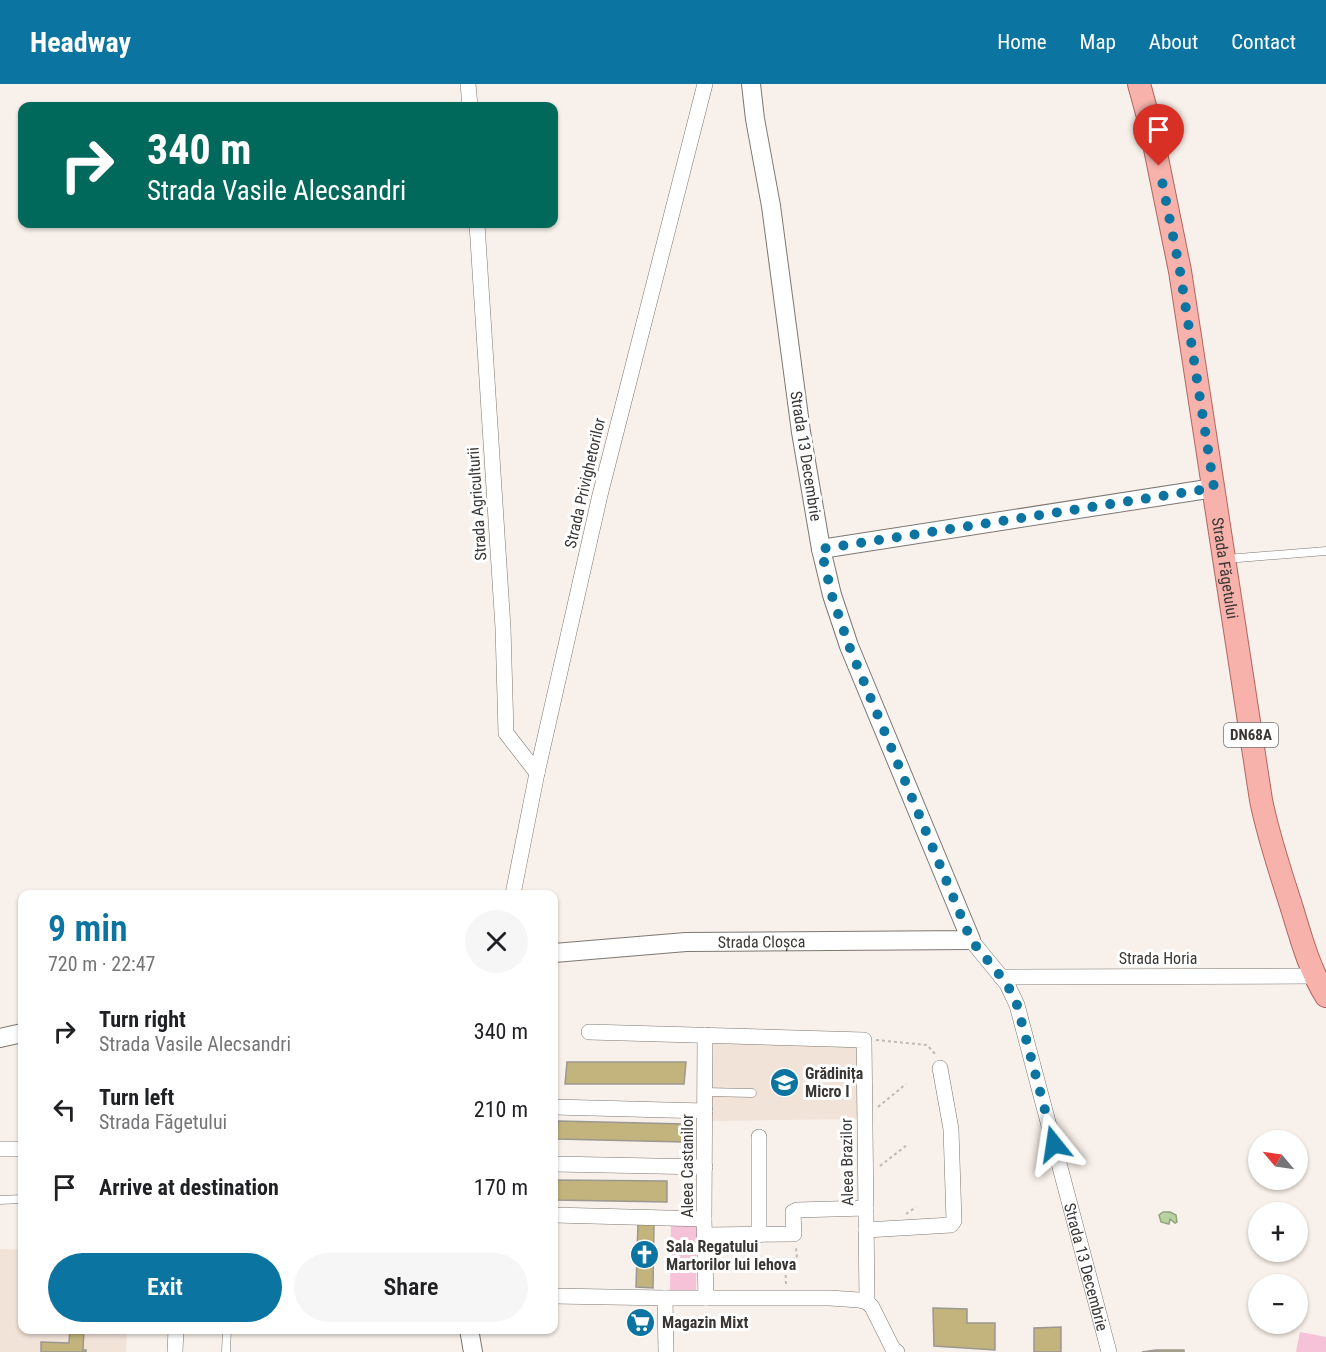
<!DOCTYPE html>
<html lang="en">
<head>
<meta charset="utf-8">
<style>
  :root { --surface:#fff; --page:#f6f6f6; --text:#202124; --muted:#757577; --accent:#0c74a0 }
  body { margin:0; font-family:"Roboto Condensed",sans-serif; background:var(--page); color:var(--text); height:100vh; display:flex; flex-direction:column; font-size:22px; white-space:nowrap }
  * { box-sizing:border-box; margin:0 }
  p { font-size:20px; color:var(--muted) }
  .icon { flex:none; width:33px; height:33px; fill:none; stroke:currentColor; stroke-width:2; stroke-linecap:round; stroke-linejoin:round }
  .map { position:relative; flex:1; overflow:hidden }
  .side { position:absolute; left:18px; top:806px; width:540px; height:444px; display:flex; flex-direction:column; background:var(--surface); border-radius:12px; box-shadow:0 2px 4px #0004 }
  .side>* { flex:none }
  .top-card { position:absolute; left:18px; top:18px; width:540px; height:126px; border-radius:12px; box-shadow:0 2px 4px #0004; background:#00695c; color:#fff; overflow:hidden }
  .needle { width:39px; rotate:299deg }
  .controls { position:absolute; left:1248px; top:1046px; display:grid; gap:12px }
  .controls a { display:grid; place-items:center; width:60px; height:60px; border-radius:50%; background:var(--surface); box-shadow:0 2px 4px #0004; font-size:30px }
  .pin { position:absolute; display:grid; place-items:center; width:51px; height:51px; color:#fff; margin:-62px -26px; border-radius:50% 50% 50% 0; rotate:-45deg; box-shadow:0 0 6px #0007 }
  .pin .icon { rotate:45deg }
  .me { position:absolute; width:66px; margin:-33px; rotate:345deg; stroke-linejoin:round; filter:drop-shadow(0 0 4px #0008) }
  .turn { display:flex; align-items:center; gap:21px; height:126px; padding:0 30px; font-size:27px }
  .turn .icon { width:78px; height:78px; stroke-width:2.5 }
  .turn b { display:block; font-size:42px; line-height:51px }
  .round { display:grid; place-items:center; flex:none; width:63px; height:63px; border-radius:32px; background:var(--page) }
  .overview { display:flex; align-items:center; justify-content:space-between; height:102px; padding:0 30px }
  h1 { font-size:36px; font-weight:600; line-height:45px; color:var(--accent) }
  .button { display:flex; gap:12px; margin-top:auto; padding:12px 30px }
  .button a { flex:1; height:69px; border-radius:36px; background:var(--accent); color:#fff; font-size:24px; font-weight:600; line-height:69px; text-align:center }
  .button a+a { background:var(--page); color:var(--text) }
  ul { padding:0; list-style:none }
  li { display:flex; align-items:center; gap:18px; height:78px; padding:0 30px }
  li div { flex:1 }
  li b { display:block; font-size:22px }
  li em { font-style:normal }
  header { display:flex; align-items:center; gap:36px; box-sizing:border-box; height:84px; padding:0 30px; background:var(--accent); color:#fff }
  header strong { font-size:28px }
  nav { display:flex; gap:33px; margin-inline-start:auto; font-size:21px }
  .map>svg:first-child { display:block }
  .built { fill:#f1e3d8 }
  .green { fill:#f6c2d8 }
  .water { fill:#b8d39f; stroke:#92a47f; stroke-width:1.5 }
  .building { fill:#c2b47c; stroke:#9a9890; stroke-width:1.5 }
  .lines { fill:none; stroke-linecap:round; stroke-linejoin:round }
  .service-casing { stroke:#7e7771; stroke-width:9 }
  .minor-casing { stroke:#7e7771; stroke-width:16 }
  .tertiary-casing { stroke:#7e7771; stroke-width:20 }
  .primary-casing { stroke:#b1655e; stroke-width:24 }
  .path { stroke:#bfb8b3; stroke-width:2; stroke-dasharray:3 3; stroke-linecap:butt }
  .service { stroke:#fff; stroke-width:8 }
  .minor { stroke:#fff; stroke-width:15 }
  .tertiary { stroke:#fff; stroke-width:18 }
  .primary { stroke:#f7b2ac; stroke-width:22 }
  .route { stroke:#0c74a0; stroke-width:10; stroke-dasharray:0 18 }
  .labels { text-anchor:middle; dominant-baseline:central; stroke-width:6; stroke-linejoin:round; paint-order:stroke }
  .shield { fill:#fff; stroke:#757271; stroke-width:1.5 }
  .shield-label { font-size:15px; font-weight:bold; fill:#3a3634 }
  .street-label { font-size:16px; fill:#3a3634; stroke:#fff }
  .poi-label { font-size:16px; font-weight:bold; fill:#3a3634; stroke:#fff; text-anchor:start }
</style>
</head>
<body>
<header>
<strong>Headway</strong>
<nav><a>Home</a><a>Map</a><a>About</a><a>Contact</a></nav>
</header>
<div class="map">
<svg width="1326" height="1268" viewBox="0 0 1326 1268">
  <rect width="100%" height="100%" fill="#f8f0ea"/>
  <!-- built -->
  <g class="built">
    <polygon points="709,956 859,961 860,1035 709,1037"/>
    <polygon points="0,1165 22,1166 22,1245 127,1245 126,1268 0,1268"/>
  </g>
  <!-- green -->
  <g class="green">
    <polygon points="671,1140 697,1140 696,1207 670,1206"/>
    <polygon points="1300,1248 1326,1253 1326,1268 1296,1268"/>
  </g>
  <!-- water -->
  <polygon class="water" points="1163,1128 1170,1128 1176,1131 1177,1138 1175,1139 1170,1135 1169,1140 1161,1138 1159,1131"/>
  <!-- building -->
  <g class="building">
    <polygon points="567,978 686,978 684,1000 565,1000"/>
    <polygon points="558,1037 685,1040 684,1058 557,1055"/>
    <polygon points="554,1096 667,1097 667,1118 554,1116"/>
    <polygon points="638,1139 654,1139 653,1204 636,1203"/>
    <rect x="19" y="1218" width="3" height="17"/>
    <polygon points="933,1224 967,1225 967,1239 995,1239 995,1266 934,1262"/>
    <polygon points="1061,1243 1061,1268 1034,1268 1034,1244"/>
    <polygon points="70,1245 84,1245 83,1266 86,1266 86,1268 41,1268 41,1258 69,1259"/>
    <polygon points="1156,1266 1184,1266 1184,1268 1142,1268"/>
  </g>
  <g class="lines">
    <defs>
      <g id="service">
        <polyline points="1226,475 1326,467"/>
        <polyline points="705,1008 752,1009"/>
        <polyline points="0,1116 22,1115"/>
        <polyline points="226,1268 227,1245"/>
      </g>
      <g id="minor">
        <polyline points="468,0 470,22"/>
        <polyline points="477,140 503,544 506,649 537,689"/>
        <polyline points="513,810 537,689 600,411 705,0"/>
        <path id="s1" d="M971,856L1007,900L1017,921L1109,1268"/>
        <polyline points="1001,893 1314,892"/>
        <polyline points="589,948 864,956 867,1218"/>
        <polyline points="705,951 704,1135 706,1214"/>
        <polyline points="554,1023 705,1027"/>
        <polyline points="0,1065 22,1065"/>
        <polyline points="554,1080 705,1083"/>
        <polyline points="554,1131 704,1135"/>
        <polyline points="866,1146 951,1141 954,1137 951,1045 940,984"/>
        <polyline points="705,1151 794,1150 793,1128 797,1126 866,1124"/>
        <polyline points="759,1151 759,1053"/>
        <polyline points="554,1212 665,1214 830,1214 859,1216 867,1218 872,1223 893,1265 897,1268"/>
        <polyline points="665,1214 666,1268"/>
        <polyline points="175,1268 176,1245"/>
      </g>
      <g id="tertiary">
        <polyline points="821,465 1214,404"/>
        <path id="s2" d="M554,869L686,858L971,856L849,562L832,511L821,465L801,348L771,122L755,35L751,0"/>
        <polyline points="0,954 22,949"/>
        <polyline points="469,1245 473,1268"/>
      </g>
      <g id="primary">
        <path id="s3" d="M1139,0L1150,40L1180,187L1261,716C1268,751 1279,784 1290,818C1300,850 1308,883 1326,912"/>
      </g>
    </defs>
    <!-- service casing -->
    <use href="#service" class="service-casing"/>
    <!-- minor casing -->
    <use href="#minor" class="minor-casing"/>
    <!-- tertiary casing -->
    <use href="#tertiary" class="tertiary-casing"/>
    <!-- primary casing -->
    <use href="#primary" class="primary-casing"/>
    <!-- path -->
    <g class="path">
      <polyline points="876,956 927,961 937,972"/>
      <polyline points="878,1023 906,1000"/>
      <polyline points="880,1082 907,1061"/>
      <polyline points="906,1130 916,1123"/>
      <polyline points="786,1200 785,1177 797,1174 796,1164"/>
    </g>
    <!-- service -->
    <use href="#service" class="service"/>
    <!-- minor -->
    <use href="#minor" class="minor"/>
    <!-- tertiary -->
    <use href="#tertiary" class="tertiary"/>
    <!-- primary -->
    <use href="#primary" class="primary"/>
  </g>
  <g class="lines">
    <!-- route -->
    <polyline class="route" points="1054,1060 1017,921 1007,900 971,856 849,562 832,512 821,465 1214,404 1180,187 1159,82"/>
  </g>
  <!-- icons -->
  <defs>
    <symbol id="school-disc" viewBox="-11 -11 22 22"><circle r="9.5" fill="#0c74a0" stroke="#fff"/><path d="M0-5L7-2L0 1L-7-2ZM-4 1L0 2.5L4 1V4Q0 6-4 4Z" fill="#fff"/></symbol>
    <symbol id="church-disc" viewBox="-11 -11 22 22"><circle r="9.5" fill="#0c74a0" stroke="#fff"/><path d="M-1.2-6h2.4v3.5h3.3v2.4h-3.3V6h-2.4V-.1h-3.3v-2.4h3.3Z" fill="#fff"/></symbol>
    <symbol id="supermarket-disc" viewBox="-11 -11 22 22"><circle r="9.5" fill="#0c74a0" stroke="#fff"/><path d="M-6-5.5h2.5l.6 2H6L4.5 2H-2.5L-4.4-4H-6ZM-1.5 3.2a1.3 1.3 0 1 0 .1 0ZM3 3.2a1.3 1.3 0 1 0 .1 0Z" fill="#fff"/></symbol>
  </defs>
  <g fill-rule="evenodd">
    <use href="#school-disc" x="768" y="982" width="33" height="33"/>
    <use href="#church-disc" x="628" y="1154" width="33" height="33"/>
    <use href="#supermarket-disc" x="624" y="1222" width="33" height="33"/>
  </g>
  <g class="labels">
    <!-- shield labels -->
    <rect class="shield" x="1224" y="639" width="54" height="24" rx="4.5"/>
    <g class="shield-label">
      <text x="1251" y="651">DN68A</text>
    </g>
    <!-- street labels -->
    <g class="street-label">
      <text transform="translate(806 372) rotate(81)">Strada 13 Decembrie</text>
      <text transform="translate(585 399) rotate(-77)">Strada Privighetorilor</text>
      <text transform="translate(477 420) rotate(-94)">Strada Agriculturii</text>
      <text stroke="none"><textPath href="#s3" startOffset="492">Strada Făgetului</textPath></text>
      <text stroke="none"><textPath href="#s2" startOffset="208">Strada Cloșca</textPath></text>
      <text x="1158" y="874">Strada Horia</text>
      <text transform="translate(847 1078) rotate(-91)">Aleea Brazilor</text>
      <text transform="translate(687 1082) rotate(-90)">Aleea Castanilor</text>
      <text stroke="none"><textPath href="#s1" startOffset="351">Strada 13 Decembrie</textPath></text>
    </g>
    <!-- poi labels -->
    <g class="poi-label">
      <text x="805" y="989">Grădinița<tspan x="805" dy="18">Micro I</tspan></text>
      <text x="666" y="1162">Sala Regatului<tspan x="666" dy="18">Martorilor lui Iehova</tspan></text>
      <text x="662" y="1238">Magazin Mixt</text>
    </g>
  </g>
</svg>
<div class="controls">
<a><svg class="needle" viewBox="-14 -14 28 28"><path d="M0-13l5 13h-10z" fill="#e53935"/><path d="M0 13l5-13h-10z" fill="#757577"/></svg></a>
<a>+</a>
<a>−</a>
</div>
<div class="pin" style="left:1159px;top:82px;background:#d93025"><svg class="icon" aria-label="arrive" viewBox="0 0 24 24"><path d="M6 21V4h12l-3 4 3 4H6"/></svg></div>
<svg class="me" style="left:1054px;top:1060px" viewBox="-20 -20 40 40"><path d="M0-17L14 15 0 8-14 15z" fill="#0c74a0" stroke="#fff" stroke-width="4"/></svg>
<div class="top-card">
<div class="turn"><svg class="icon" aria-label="right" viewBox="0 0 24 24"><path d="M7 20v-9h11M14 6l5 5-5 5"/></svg><div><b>340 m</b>Strada Vasile Alecsandri</div></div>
</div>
<section class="side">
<div class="overview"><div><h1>9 min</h1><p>720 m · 22:47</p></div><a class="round"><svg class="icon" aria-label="close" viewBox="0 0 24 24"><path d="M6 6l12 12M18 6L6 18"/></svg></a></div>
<ul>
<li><svg class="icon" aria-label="right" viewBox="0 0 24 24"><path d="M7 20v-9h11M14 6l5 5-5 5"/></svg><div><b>Turn right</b><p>Strada Vasile Alecsandri</p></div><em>340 m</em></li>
<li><svg class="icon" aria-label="left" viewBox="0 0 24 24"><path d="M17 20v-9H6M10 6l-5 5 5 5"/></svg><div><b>Turn left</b><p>Strada Făgetului</p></div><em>210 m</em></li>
<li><svg class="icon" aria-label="arrive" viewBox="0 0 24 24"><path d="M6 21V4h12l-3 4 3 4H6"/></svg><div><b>Arrive at destination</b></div><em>170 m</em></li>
</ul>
<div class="button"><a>Exit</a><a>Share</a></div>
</section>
</div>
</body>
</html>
